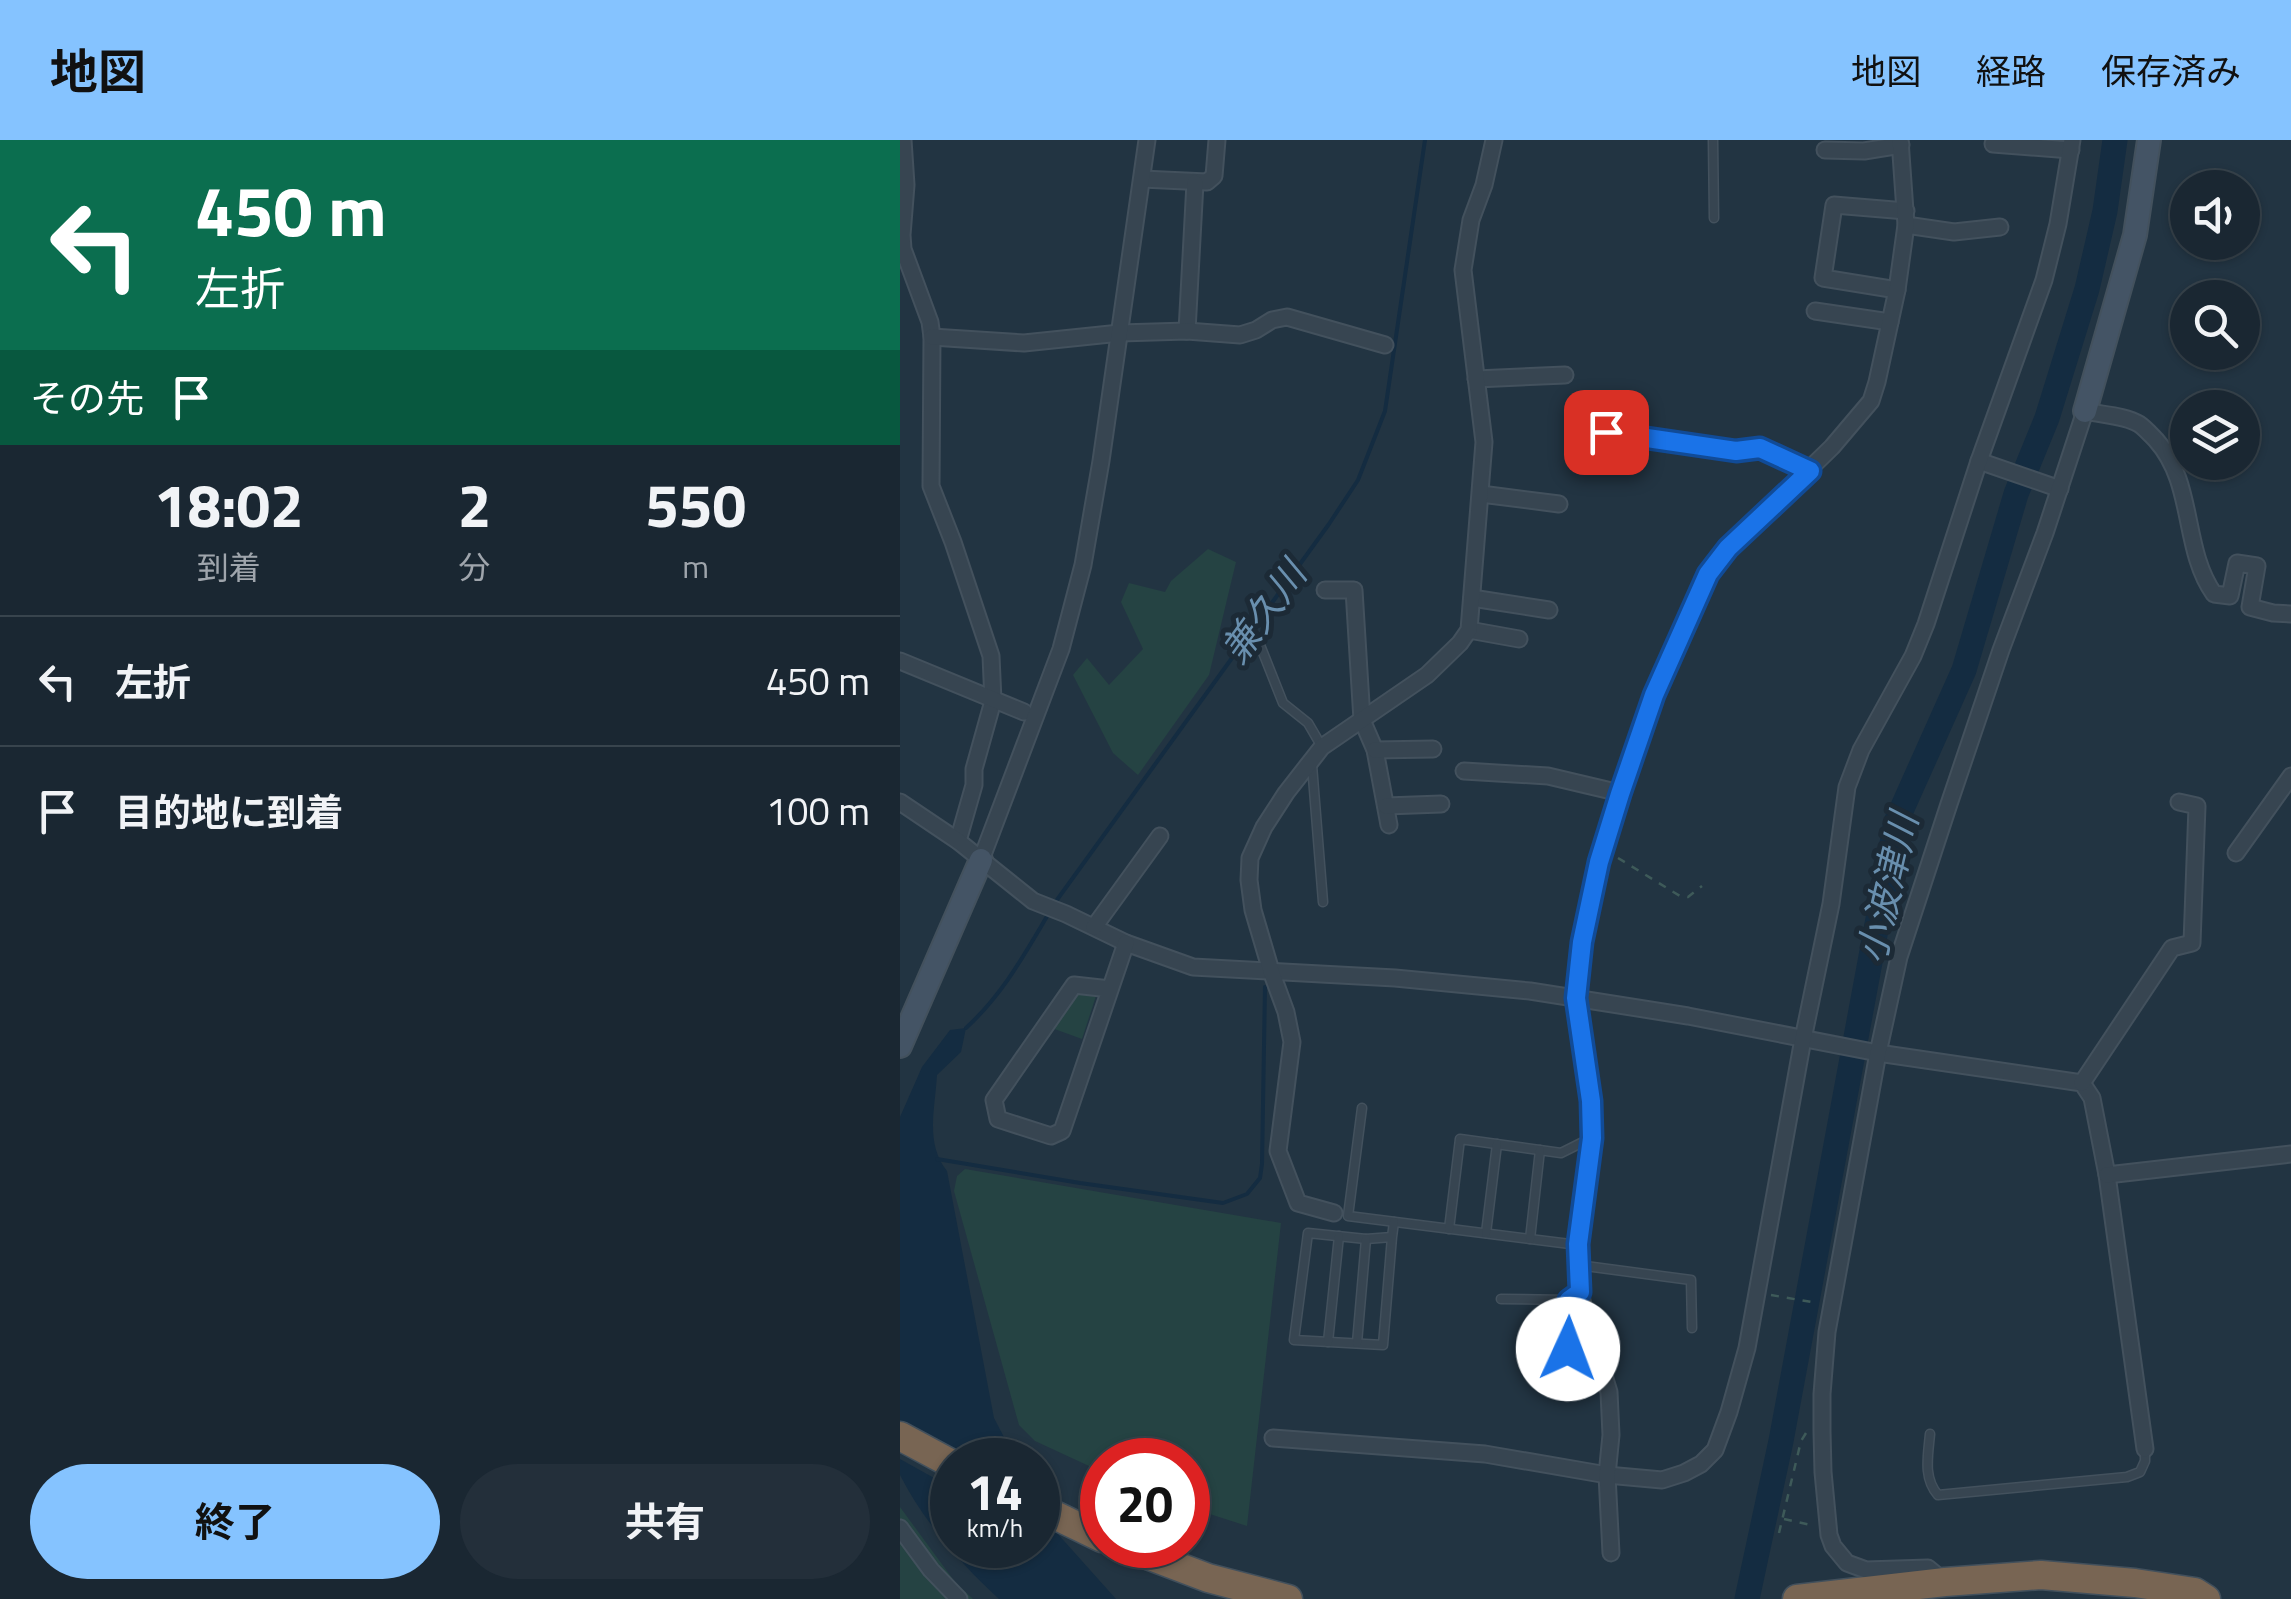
<!DOCTYPE html>
<html lang="ja">
<head>
<meta charset="utf-8">
<style>
  :root { --surface:#1a2732; --page:#232f3a; --text:#f1f3f6; --muted:#9fa5ac; --line:#38444d; --accent:#85c3ff }
  body { margin:0; font-family:"Titillium Web","Noto Sans JP",sans-serif; background:var(--page); color:var(--text); height:100vh; display:flex; flex-direction:column; font-size:38px; white-space:nowrap }
  * { box-sizing:border-box; margin:0 }
  p { font-size:32px; color:var(--muted) }
  .icon { flex:none; width:55px; height:55px; fill:none; stroke:currentColor; stroke-width:2; stroke-linecap:round; stroke-linejoin:round }
  .map { position:relative; flex:1; overflow:hidden }
  .panel { display:flex; flex-direction:column; background:var(--surface); width:900px }
  .panel>* { flex:none }
  .guide { background:#0b6e4f; color:#fff; overflow:hidden }
  .buttons { position:absolute; left:1270px; top:30px; display:grid; gap:20px }
  .buttons a { display:grid; place-items:center; width:90px; height:90px; border-radius:50%; background:var(--surface); box-shadow:0 2px 8px #0004,0 0 0 2px var(--line); font-size:50px }
  .speed { position:absolute; left:30px; top:1298px; display:flex; gap:20px; font-size:50px; font-weight:700; text-align:center }
  .speed>* { display:grid; place-content:center; width:130px; height:130px; border-radius:50%; background:var(--surface); box-shadow:0 2px 8px #0004,0 0 0 2px var(--line); line-height:1 }
  .speed small { font-size:25px; font-weight:400 }
  .speed .limit { border:15px solid #d22; background:#fff; color:#111 }
  .pin { position:absolute; display:grid; place-items:center; width:85px; height:85px; color:#fff; margin:-42px; border-radius:20px; box-shadow:0 5px 15px #0006 }
  .me { position:absolute; width:110px; margin:-55px; rotate:2deg; stroke-linejoin:round; filter:drop-shadow(0 0 8px #0008) }
  .turn { display:flex; align-items:center; gap:35px; height:210px; padding:0 30px; font-size:45px }
  .turn .icon { width:130px; height:130px; stroke-width:2.5 }
  .turn b { display:block; font-size:70px; line-height:85px }
  .then { display:flex; align-items:center; height:95px; padding:0 30px; background:#0003; gap:20px; font-size:38px }
  .eta { display:flex; justify-content:space-evenly; align-items:center; height:170px; text-align:center }
  .eta b { font-size:60px; font-weight:700; line-height:70px }
  .button { display:flex; gap:20px; margin-top:auto; padding:20px 30px }
  .button a { flex:1; height:115px; border-radius:60px; background:var(--accent); color:#111; font-size:40px; font-weight:700; line-height:115px; text-align:center }
  .button a+a { background:var(--page); color:var(--text) }
  ul { padding:0; list-style:none }
  li { display:flex; align-items:center; gap:30px; height:130px; padding:0 30px; border-top:2px solid var(--line) }
  li div { flex:1 }
  li b { display:block; font-size:38px }
  li em { font-style:normal }
  header { display:flex; align-items:center; gap:60px; box-sizing:border-box; height:140px; padding:0 50px; background:var(--accent); color:#111 }
  header strong { font-size:48px }
  nav { display:flex; gap:55px; margin-inline-start:auto; font-size:35px }
  main { display:flex; flex:1; min-height:0 }
  .map>svg:first-child { display:block }
  .green { fill:#254343 }
  .water { fill:#142c41 }
  .pier { fill:#223442 }
  .lines { fill:none; stroke-linecap:round; stroke-linejoin:round }
  .stream { stroke:#142c41; stroke-width:4 }
  .river { stroke:#142c41; stroke-width:25 }
  .lane-casing { stroke:#43515d; stroke-width:11 }
  .street-casing { stroke:#43515d; stroke-width:19 }
  .secondary-casing { stroke:#43515d; stroke-width:26 }
  .highway-casing { stroke:#42505c; stroke-width:31 }
  .path { stroke:#3e5a59; stroke-width:2.5; stroke-dasharray:8 8; stroke-linecap:butt }
  .lane { stroke:#374551; stroke-width:8 }
  .street { stroke:#374551; stroke-width:15 }
  .secondary { stroke:#445465; stroke-width:22 }
  .highway { stroke:#786553; stroke-width:28 }
  .route-casing { stroke:#114b97; stroke-width:25 }
  .route { stroke:#1a73e8; stroke-width:18 }
  .labels { text-anchor:middle; dominant-baseline:central; stroke-width:10; stroke-linejoin:round; paint-order:stroke }
  .water-label { font-size:38px; font-style:italic; fill:#698fae; stroke:#1c2a36 }
</style>
</head>
<body>
<header>
<strong>地図</strong>
<nav><a>地図</a><a>経路</a><a>保存済み</a></nav>
</header>
<main>
<section class="panel">
<div class="guide">
<div class="turn"><svg class="icon" aria-label="left" viewBox="0 0 24 24"><path d="M17 20v-9H6M10 6l-5 5 5 5"/></svg><div><b>450 m</b>左折</div></div>
<div class="then">その先<svg class="icon" aria-label="arrive" viewBox="0 0 24 24"><path d="M6 21V4h12l-3 4 3 4H6"/></svg></div>
</div>
<div class="eta">
<div><b>18:02</b><p>到着</p></div>
<div><b>2</b><p>分</p></div>
<div><b>550</b><p>m</p></div>
</div>
<ul>
<li><svg class="icon" aria-label="left" viewBox="0 0 24 24"><path d="M17 20v-9H6M10 6l-5 5 5 5"/></svg><div><b>左折</b></div><em>450 m</em></li>
<li><svg class="icon" aria-label="arrive" viewBox="0 0 24 24"><path d="M6 21V4h12l-3 4 3 4H6"/></svg><div><b>目的地に到着</b></div><em>100 m</em></li>
</ul>
<div class="button"><a>終了</a><a>共有</a></div>
</section>
<div class="map">
<svg width="1391" height="1459" viewBox="0 0 1391 1459">
  <rect width="100%" height="100%" fill="#223442"/>
  <!-- green -->
  <g class="green">
    <polygon points="308,409 336,422 309,535 238,635 213,613 173,535 187,518 209,545 243,509 221,462 229,443 265,452 271,441"/>
    <polygon points="179,848 196,856 182,899 149,887"/>
    <polygon points="65,1029 381,1083 347,1386 288,1367 288,1320 202,1320 202,1332 135,1301 119,1285 54,1051 57,1036"/>
    <polygon points="0,1367 55,1442 73,1459 0,1459"/>
  </g>
  <!-- water -->
  <path class="water" d="M66,888L61,912L37,935C35,970 25,1003 47,1031L94,1278L116,1320H52V1405H138V1362L148,1383L216,1459H99C60,1423 24,1382 0,1335V977L22,927L50,890Z"/>
  <!-- pier -->
  <polygon class="pier" points="0,1281 69,1320 52,1320 52,1348 0,1319"/>
  <g class="lines">
    <!-- stream -->
    <g class="stream">
      <polyline points="154,764 429,384 458,340 485,271 525,0"/>
      <path d="M66,888C103,854 124,815 149,773"/>
      <polyline points="37,1019 180,1043 323,1063 347,1054 360,1038 362,1024 365,847"/>
    </g>
    <!-- river -->
    <polyline class="river" points="847,1459 881,1301 996,682 1064,530 1116,354 1147,278 1187,149 1205,71 1215,0"/>
    <defs>
      <g id="lane">
        <polyline points="813,0 814,78"/>
        <polyline points="706,291 836,311 860,309 910,331"/>
        <polyline points="358,500 383,563 408,583 422,607"/>
        <polyline points="412,625 423,762"/>
        <polyline points="462,968 448,1076 678,1105"/>
        <polyline points="549,1089 560,999 661,1013 691,998"/>
        <polyline points="586,1093 597,1004"/>
        <polyline points="492,1097 466,1099 408,1093 394,1200 483,1205 492,1097 494,1082"/>
        <polyline points="630,1099 640,1010"/>
        <polyline points="678,1125 791,1140 792,1188"/>
        <polyline points="601,1159 669,1160"/>
        <polyline points="428,1202 439,1096"/>
        <polyline points="457,1203 466,1099"/>
        <polyline points="638,1209 668,1209"/>
        <polyline points="667,1257 669,1160 680,1152"/>
        <path d="M1030,1294C1028,1316 1023,1338 1038,1355L1227,1337L1240,1332L1245,1321V1309"/>
      </g>
      <g id="street">
        <polyline points="3,0 6,45 2,95 3,109 30,182 32,197 31,346 53,402 91,516 93,561 74,629 74,645 58,701"/>
        <polyline points="1093,4 1171,10"/>
        <polyline points="925,10 964,11 1001,5"/>
        <polyline points="242,39 307,42 314,36 317,0"/>
        <polyline points="1006,85 1054,92 1100,87"/>
        <polyline points="997,150 923,138 934,65 1006,71"/>
        <polyline points="915,171 990,182"/>
        <polyline points="287,191 295,43"/>
        <polyline points="32,197 124,203 220,193 287,191 340,195 356,190 372,180 387,177 485,205"/>
        <polyline points="576,239 665,235"/>
        <polyline points="1079,321 1160,349"/>
        <polyline points="581,354 659,364"/>
        <polyline points="425,450 454,450 462,580 475,610 489,685"/>
        <polyline points="572,458 649,470"/>
        <polyline points="569,490 619,499"/>
        <polyline points="0,521 124,572"/>
        <polyline points="475,610 533,609"/>
        <polyline points="564,631 648,636 720,653"/>
        <polyline points="0,662 58,701 133,761 166,774 226,803 293,827 495,838 630,851 788,876 978,913 1182,943 1192,958 1207,1035 1245,1309"/>
        <polyline points="486,666 541,664"/>
        <polyline points="1336,713 1391,636"/>
        <polyline points="81,720 161,509 183,425 201,321 247,0"/>
        <polyline points="194,787 260,696"/>
        <polyline points="210,849 174,845 94,960 98,979 151,996 162,991 226,803"/>
        <polyline points="1182,943 1272,808 1292,803 1297,666 1279,662"/>
        <polyline points="1207,1035 1391,1014"/>
        <polyline points="434,1073 398,1063 378,1011 392,902 386,872 371,831 353,770 349,740 350,718 364,687 386,653 422,607 527,535 560,503 569,490 584,302 563,130 571,80 584,45 594,0"/>
        <polyline points="373,1298 585,1314 707,1335 762,1340 784,1333 801,1324 815,1310 829,1272 847,1208 903,899 931,764 947,647 961,610 1013,516 1026,484 1079,321 1144,140 1158,84 1172,0"/>
        <polyline points="0,1388 31,1430 59,1459"/>
        <polyline points="711,1413 707,1335 711,1295 709,1252 685,1173 680,1152 678,1125 678,1105 691,998 691,961 676,858 691,756 720,653 754,555 808,434 828,408 932,307 971,261 977,242 997,150 1006,85 1000,0"/>
        <path d="M1045,1442L1028,1428L966,1430L947,1423L933,1406L929,1395L923,1332L922,1291V1254L927,1192L978,913L999,817L1049,664L1101,510L1145,393L1185,271C1202,275 1224,275 1239,284C1245,288 1250,294 1256,300C1295,343 1282,409 1314,454L1330,456L1337,423L1357,426L1350,467L1373,473L1391,474"/>
      </g>
      <g id="secondary">
        <polyline points="1185,271 1235,95 1249,0"/>
        <polyline points="0,906 81,720"/>
      </g>
      <g id="highway">
        <polyline points="0,1296 52,1324"/>
        <polyline points="138,1367 202,1398"/>
        <polyline points="221,1405 308,1438 388,1459"/>
        <polyline points="897,1459 1045,1442 1141,1435 1235,1443 1295,1452 1306,1459"/>
      </g>
    </defs>
    <!-- lane casing -->
    <use href="#lane" class="lane-casing"/>
    <!-- street casing -->
    <use href="#street" class="street-casing"/>
    <!-- secondary casing -->
    <use href="#secondary" class="secondary-casing"/>
    <!-- highway casing -->
    <use href="#highway" class="highway-casing"/>
    <!-- path -->
    <g class="path">
      <polyline points="718,718 780,756 788,757 802,746"/>
      <polyline points="871,1155 917,1163"/>
      <polyline points="884,1379 915,1386"/>
      <polyline points="879,1393 901,1301 906,1293"/>
    </g>
    <!-- lane -->
    <use href="#lane" class="lane"/>
    <!-- street -->
    <use href="#street" class="street"/>
    <!-- secondary -->
    <use href="#secondary" class="secondary"/>
    <!-- highway -->
    <use href="#highway" class="highway"/>
  </g>
  <g class="lines">
    <defs>
      <polyline id="route" points="668,1209 669,1160 680,1152 678,1104 692,998 691,961 676,858 682,802 699,722 720,654 754,555 808,434 828,408 910,331 860,308 836,311 706,292"/>
    </defs>
    <!-- route casing -->
    <use href="#route" class="route-casing"/>
    <!-- route -->
    <use href="#route" class="route"/>
  </g>
  <g class="labels">
    <!-- water labels -->
    <g class="water-label">
      <text transform="translate(363 472) rotate(-54)">兼久川</text>
      <text transform="translate(987 748) rotate(-77)">小波津川</text>
    </g>
  </g>
</svg>
<div class="buttons">
<a><svg class="icon" aria-label="sound" viewBox="0 0 24 24"><path d="M4 9h4l5-4v14l-5-4H4zM17 9q2 3 0 6"/></svg></a>
<a><svg class="icon" aria-label="search" viewBox="0 0 24 24"><circle cx="10" cy="10" r="6"/><path d="M15 15l6 6"/></svg></a>
<a><svg class="icon" aria-label="layers" viewBox="0 0 24 24"><path d="M12 4l9 5-9 5-9-5zM3 14l9 5 9-5"/></svg></a>
</div>
<div class="speed"><div>14<small>km/h</small></div><div class="limit">20</div></div>
<div class="pin" style="left:706px;top:292px;background:#d93025"><svg class="icon" aria-label="arrive" viewBox="0 0 24 24"><path d="M6 21V4h12l-3 4 3 4H6"/></svg></div>
<svg class="me" style="left:668px;top:1209px" viewBox="-20 -20 40 40"><circle r="19" fill="#fff"/><path d="M0-13L10 11 0 6-10 11z" fill="#1a73e8"/></svg>
</div>
</main>
</body>
</html>
